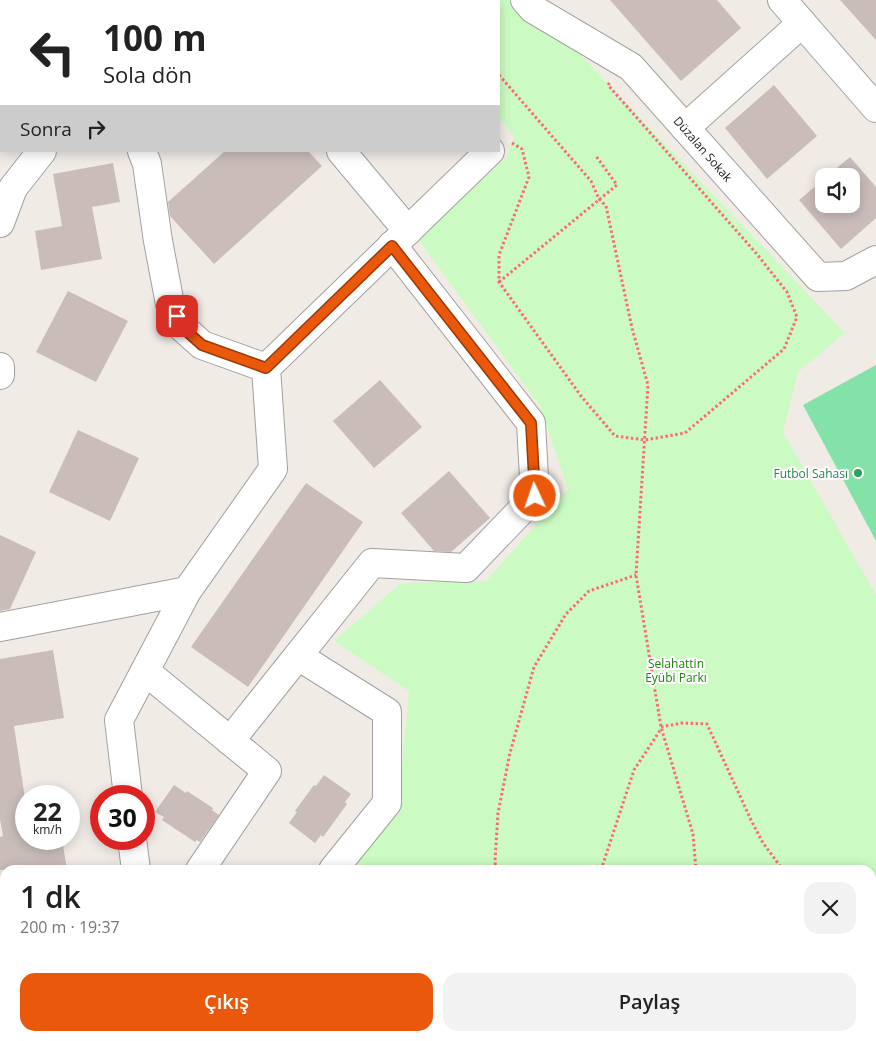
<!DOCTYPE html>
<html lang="tr">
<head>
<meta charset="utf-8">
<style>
  :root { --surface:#fff; --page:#f2f2f2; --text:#222; --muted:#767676; --accent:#ea580c }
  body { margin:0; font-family:"Open Sans",sans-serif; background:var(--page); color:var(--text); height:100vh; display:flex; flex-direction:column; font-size:19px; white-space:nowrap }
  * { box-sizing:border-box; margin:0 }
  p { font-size:16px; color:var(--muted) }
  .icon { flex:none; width:28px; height:28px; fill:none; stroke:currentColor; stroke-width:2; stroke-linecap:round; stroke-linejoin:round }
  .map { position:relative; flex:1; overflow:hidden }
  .panel { position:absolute; left:0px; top:865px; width:876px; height:176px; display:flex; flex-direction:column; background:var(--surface); border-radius:15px 15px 0 0; box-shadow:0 2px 12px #0003 }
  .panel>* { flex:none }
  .hud { position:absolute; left:0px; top:0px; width:500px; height:152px; box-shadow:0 2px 12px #0003; background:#fff; color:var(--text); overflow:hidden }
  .controls { position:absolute; left:815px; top:168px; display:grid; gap:10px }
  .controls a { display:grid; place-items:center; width:45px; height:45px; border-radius:10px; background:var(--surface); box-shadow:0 2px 12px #0003; font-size:25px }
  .speed { position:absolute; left:15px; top:785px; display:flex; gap:10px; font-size:25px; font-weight:700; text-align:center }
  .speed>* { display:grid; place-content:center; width:65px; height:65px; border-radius:50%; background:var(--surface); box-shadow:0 2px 12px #0003; line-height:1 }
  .speed small { font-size:12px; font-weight:400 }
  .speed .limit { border:8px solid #d22; background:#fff; color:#111 }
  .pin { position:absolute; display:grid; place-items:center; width:42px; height:42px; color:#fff; margin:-21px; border-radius:10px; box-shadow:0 2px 8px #0006 }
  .me { position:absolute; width:55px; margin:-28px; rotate:357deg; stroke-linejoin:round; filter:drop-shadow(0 0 4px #0008) }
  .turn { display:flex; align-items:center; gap:18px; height:105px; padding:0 20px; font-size:22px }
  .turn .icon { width:65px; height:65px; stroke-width:2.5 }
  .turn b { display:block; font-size:35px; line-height:42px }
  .then { display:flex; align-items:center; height:48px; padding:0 20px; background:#0003; gap:10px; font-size:19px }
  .round { display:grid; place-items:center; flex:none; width:52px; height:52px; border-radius:15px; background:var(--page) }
  .head { display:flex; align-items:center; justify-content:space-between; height:85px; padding:0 20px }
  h1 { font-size:30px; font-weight:600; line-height:38px }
  .primary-button { display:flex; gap:10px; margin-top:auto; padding:10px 20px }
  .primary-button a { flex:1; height:58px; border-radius:15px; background:var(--accent); color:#fff; font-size:20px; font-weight:600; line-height:58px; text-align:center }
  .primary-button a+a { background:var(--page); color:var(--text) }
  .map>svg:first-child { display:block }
  .park { fill:#cbfbc2 }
  .pitch { fill:#82e2a7 }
  .building { fill:#c9bcb9 }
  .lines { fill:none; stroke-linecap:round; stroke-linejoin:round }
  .minor-casing { stroke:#a1a1a1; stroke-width:30 }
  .major-casing { stroke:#9c4400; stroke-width:30 }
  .path { stroke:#fe697c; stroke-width:3; stroke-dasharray:2.5 2.5; stroke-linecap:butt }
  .minor { stroke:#fff; stroke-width:28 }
  .major { stroke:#ffbe9d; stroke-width:28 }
  .route-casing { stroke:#983908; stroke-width:12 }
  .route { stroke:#ea580c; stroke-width:9 }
  .leisure-dot { fill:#2e9e5b; stroke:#fff; stroke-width:2 }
  .labels { text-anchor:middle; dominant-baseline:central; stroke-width:4; stroke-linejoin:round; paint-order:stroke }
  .street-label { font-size:12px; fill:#202020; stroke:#fff }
  .leisure-label { font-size:12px; fill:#27864d; stroke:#fff; text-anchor:end }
  .park-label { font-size:12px; fill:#1a8408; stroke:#fff }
</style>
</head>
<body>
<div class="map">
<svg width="876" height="1041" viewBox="0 0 876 1041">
  <rect width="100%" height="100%" fill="#f1ebe6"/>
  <!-- park -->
  <polygon class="park" points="400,0 528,0 845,333 798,372 783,432 876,595 876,1041 477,1041 478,1036 871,1036 871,870 350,870 399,799 409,691 334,641 401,583 486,581 568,489 540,406 418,239 507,157 514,136 499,117 499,1 401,1"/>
  <!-- pitch -->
  <g class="pitch">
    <polygon points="876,365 876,541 803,405"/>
    <polygon points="339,1036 423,1036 424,1041 340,1041"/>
  </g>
  <!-- building -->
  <g class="building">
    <polygon points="610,0 717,0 741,28 681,81"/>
    <polygon points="840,0 876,0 876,40"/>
    <polygon points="774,85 817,136 767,179 725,128"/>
    <polygon points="225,151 308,151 322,166 214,264 170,216 168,202"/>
    <polygon points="850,157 876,187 876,218 841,249 799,200 824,179 824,204 851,204 851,176 827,176"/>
    <polygon points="113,163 120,202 92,207 102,259 41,270 35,231 62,226 53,174"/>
    <polygon points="68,291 128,321 96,382 36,352"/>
    <polygon points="380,380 422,427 374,468 333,421"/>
    <polygon points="78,430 139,458 110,521 49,492"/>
    <polygon points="449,471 490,518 451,552 434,551 401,513"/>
    <polygon points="306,483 363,522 248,687 191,647"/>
    <polygon points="0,535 36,552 10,609 0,611"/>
    <polygon points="53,650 64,718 14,726 26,805 26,839 62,839 67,870 0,870 0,837 3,836 0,819 0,659"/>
    <polygon points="324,775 351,794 345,802 347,804 323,837 321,835 315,843 289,823 297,812 295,811 303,800 314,785 316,786"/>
    <polygon points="174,785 186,793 187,791 213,808 212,810 219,815 200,842 197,840 195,842 162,820 164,817 155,812"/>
  </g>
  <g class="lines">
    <defs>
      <g id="minor">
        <polyline points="385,0 386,1"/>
        <polyline points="525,0 533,9 631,67 818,277 846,276 876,260"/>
        <polyline points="782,0 876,108"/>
        <polyline points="190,1 192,0"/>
        <polyline points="685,128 802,23"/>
        <polyline points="142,151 147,164 158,241 170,304 183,328 202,345 266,368"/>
        <polyline points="341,151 408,231"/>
        <polyline points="0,223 13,188 42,151"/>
        <polyline points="0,367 0,375"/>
        <polyline points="0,627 187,591"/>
        <polyline points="298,656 387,712 387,803 333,870"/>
        <polyline points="145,671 267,771 200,870"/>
        <polyline points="230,741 372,563 466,568 535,496 531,423 392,245"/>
        <polyline points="128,796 119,720 187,591 273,469 266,368 490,151"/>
        <polyline points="132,839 136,870"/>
        <polyline points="0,1023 5,1022"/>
        <polyline points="134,1041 134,1036"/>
        <polyline points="269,1041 270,1036"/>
      </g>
      <g id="major">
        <polyline points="72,1 73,0"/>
        <polyline points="123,1 124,0"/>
        <polyline points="0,74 1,73"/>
        <polyline points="0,137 1,135"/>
      </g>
    </defs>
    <!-- minor casing -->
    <use href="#minor" class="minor-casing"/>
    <!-- major casing -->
    <use href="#major" class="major-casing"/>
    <!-- path -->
    <g class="path">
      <polyline points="434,0 435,1"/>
      <polyline points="499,75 591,181 599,199 606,206 632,328 648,385 636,575 661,727 693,834 696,870"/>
      <polyline points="512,143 522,149 529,177 499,255 499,282 581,396 615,436 645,440 685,433 784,349 797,317 787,292 756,253 608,85 610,82"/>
      <polyline points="499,282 617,185 596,156"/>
      <polyline points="661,727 682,723 707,724 751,820 763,843 783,870"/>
      <polyline points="496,870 495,862 498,813 510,753 534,667 566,614 589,591 636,575"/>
      <polyline points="601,870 634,770 661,729"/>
      <polyline points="526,1036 526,1041"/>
      <polyline points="570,1036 571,1041"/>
      <polyline points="861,1036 861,1041"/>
    </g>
    <!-- minor -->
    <use href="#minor" class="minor"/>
    <!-- major -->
    <use href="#major" class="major"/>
  </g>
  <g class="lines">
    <defs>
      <polyline id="route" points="177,316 183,328 202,345 266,368 392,246 531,423 535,496"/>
    </defs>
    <!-- route casing -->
    <use href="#route" class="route-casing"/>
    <!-- route -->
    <use href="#route" class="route"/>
  </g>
  <!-- markers -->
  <circle class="leisure-dot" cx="858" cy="473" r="5"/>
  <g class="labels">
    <!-- street labels -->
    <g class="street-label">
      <text transform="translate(703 149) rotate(49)">Düzalan Sokak</text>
    </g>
    <!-- leisure labels -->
    <g class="leisure-label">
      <text x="848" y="473">Futbol Sahası</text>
    </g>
    <!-- park labels -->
    <g class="park-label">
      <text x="676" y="663">Selahattin<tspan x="676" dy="14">Eyübi Parkı</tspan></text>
    </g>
  </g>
</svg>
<div class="controls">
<a><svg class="icon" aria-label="sound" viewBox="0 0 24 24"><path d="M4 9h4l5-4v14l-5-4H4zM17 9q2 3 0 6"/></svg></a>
</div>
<div class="speed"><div>22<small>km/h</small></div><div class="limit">30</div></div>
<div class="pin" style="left:177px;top:316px;background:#d93025"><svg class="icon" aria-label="arrive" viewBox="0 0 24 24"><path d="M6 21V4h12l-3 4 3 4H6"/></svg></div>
<svg class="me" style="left:535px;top:496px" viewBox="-20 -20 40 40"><circle r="17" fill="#ea580c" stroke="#fff" stroke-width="3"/><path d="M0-11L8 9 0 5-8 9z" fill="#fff"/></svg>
<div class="hud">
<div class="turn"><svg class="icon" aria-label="left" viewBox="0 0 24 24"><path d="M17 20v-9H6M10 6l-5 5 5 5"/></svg><div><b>100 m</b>Sola dön</div></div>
<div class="then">Sonra<svg class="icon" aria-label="right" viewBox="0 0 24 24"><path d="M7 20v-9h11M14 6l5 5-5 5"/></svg></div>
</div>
<section class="panel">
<div class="head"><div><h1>1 dk</h1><p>200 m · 19:37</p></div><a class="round"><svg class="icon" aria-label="close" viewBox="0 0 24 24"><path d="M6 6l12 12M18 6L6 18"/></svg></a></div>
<div class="primary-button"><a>Çıkış</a><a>Paylaş</a></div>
</section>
</div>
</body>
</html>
